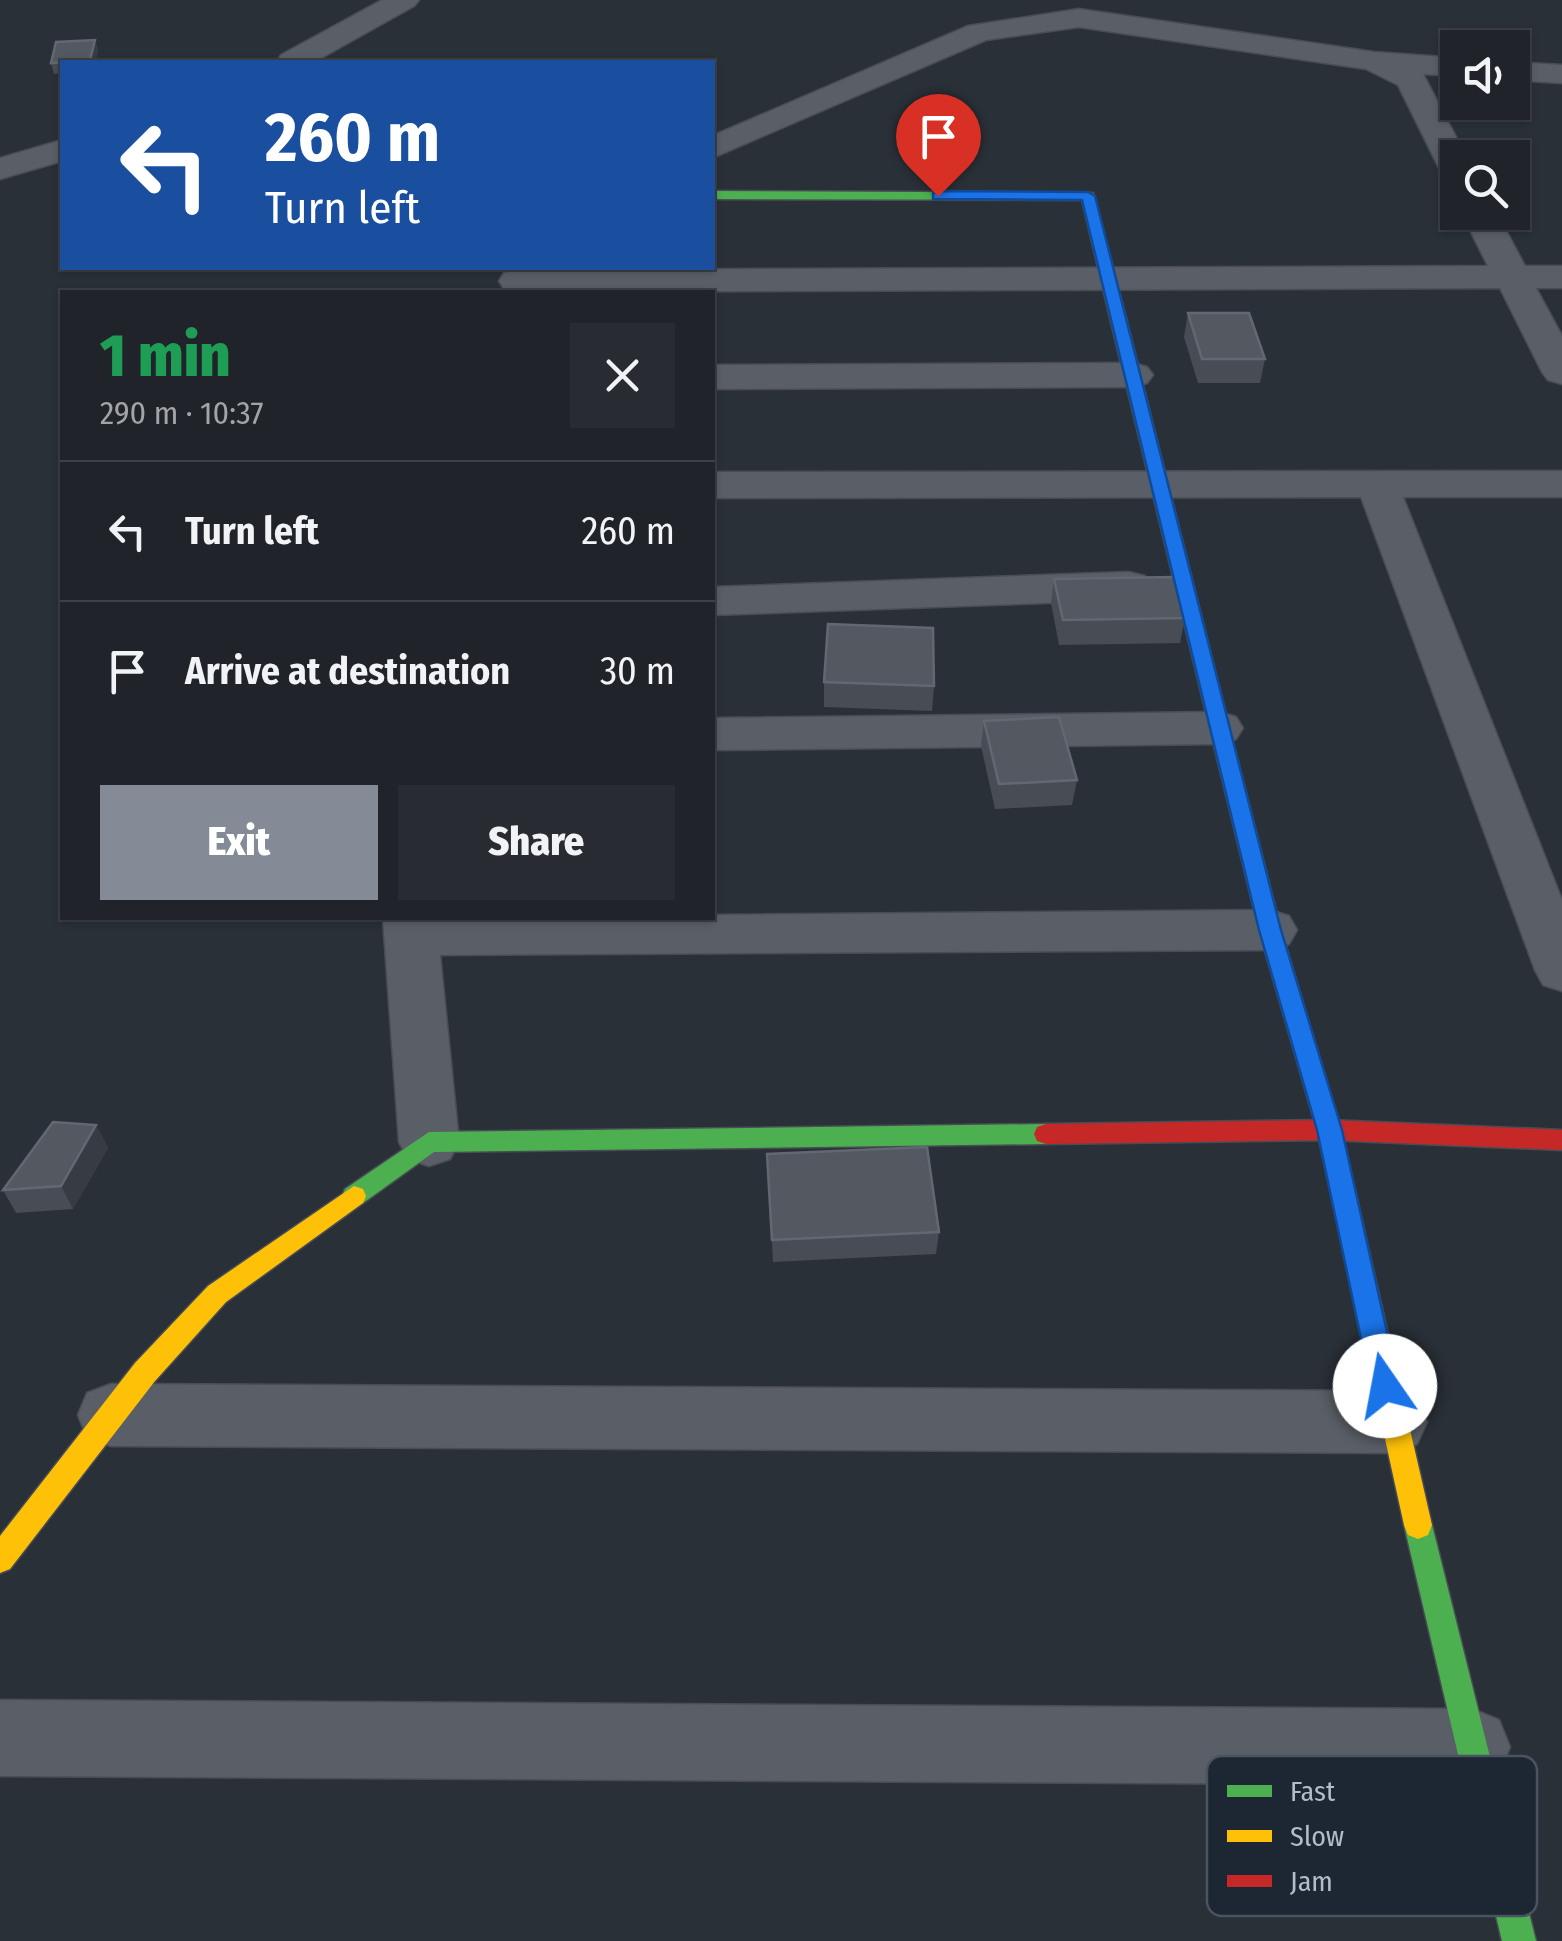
<!DOCTYPE html>
<html lang="en">
<head>
<meta charset="utf-8">
<style>
  :root { --surface:#20242a; --page:#282c32; --text:#f1f3f6; --muted:#a2a4a8; --line:#3d4147; --accent:#848b96 }
  body { margin:0; font-family:"Fira Sans Condensed",sans-serif; background:var(--page); color:var(--text); height:100vh; display:flex; flex-direction:column; font-size:38px; white-space:nowrap }
  * { box-sizing:border-box; margin:0 }
  p { font-size:32px; color:var(--muted) }
  .icon { flex:none; width:55px; height:55px; fill:none; stroke:currentColor; stroke-width:2; stroke-linecap:round; stroke-linejoin:round }
  .map { position:relative; flex:1; overflow:hidden }
  .panel { position:absolute; left:60px; top:290px; width:655px; height:630px; display:flex; flex-direction:column; background:var(--surface); border-radius:0px; box-shadow:0 2px 8px #0004,0 0 0 2px var(--line) }
  .panel>* { flex:none }
  .hud { position:absolute; left:60px; top:60px; width:655px; height:210px; border-radius:0px; box-shadow:0 2px 8px #0004,0 0 0 2px var(--line); background:#1a4fa0; color:#fff; overflow:hidden }
  .controls { position:absolute; left:1440px; top:30px; display:grid; gap:20px }
  .controls a { display:grid; place-items:center; width:90px; height:90px; border-radius:0px; background:var(--surface); box-shadow:0 2px 8px #0004,0 0 0 2px var(--line); font-size:50px }
  .pin { position:absolute; display:grid; place-items:center; width:85px; height:85px; color:#fff; margin:-102px -42px; border-radius:50% 50% 50% 0; rotate:-45deg; box-shadow:0 0 10px #0007 }
  .pin .icon { rotate:45deg }
  .me { position:absolute; width:110px; margin:-55px; rotate:348deg; stroke-linejoin:round; filter:drop-shadow(0 0 8px #0008) }
  .turn { display:flex; align-items:center; gap:35px; height:210px; padding:0 40px; font-size:45px }
  .turn .icon { width:130px; height:130px; stroke-width:2.5 }
  .turn b { display:block; font-size:70px; line-height:85px }
  .round { display:grid; place-items:center; flex:none; width:105px; height:105px; border-radius:0px; background:var(--page) }
  .overview { display:flex; align-items:center; justify-content:space-between; height:170px; padding:0 40px }
  h1 { font-size:60px; font-weight:800; line-height:75px; color:#1e9e55 }
  .button { display:flex; gap:20px; margin-top:auto; padding:20px 40px }
  .button a { flex:1; height:115px; border-radius:0px; background:var(--accent); color:#fff; font-size:40px; font-weight:800; line-height:115px; text-align:center }
  .button a+a { background:var(--page); color:var(--text) }
  ul { padding:0; list-style:none }
  li { display:flex; align-items:center; gap:30px; height:140px; padding:0 40px; border-top:2px solid var(--line) }
  li div { flex:1 }
  li b { display:block; font-size:38px }
  li em { font-style:normal }
  .map>svg:first-child { display:block }
  .lines { fill:none; stroke-linecap:round; stroke-linejoin:round }
  .street-casing { stroke:#484c55; stroke-width:3 }
  .fast-casing { stroke:#484c55; stroke-width:3 }
  .slow-casing { stroke:#484c55; stroke-width:3 }
  .jam-casing { stroke:#484c55; stroke-width:3 }
  .street { fill:#5a5e66; fill-rule:evenodd }
  .fast { fill:#4caf50; fill-rule:evenodd }
  .slow { fill:#ffc107; fill-rule:evenodd }
  .jam { fill:#c62828; fill-rule:evenodd }
  .wall { fill:#474c55 }
  .shaded-wall { fill:#373c44 }
  .building { fill:#535861; stroke:#626872; stroke-width:2.5 }
  .route { fill:#1a73e8; stroke:#114b97; stroke-width:2.5 }
  .key { fill:#1d2633; stroke:#4a5360; stroke-width:2.5 }
  .key-label { font-size:28px; fill:#b4bcc9 }
</style>
</head>
<body>
<div class="map">
<svg width="1562" height="1941" viewBox="0 0 1562 1941">
  <rect width="100%" height="100%" fill="#2a3038"/>
  <g class="lines">
    <defs>
      <g id="street">
        <polygon points="382,0 419,0 414,6 314,62 277,62 281,55"/>
        <polygon points="1079,9 1374,52 1458,58 1458,76 1423,74 1467,158 1458,158 1458,182 1446,179 1441,172 1398,85 1366,69 1079,27 986,40 712,158 712,136 968,26"/>
        <polygon points="1512,62 1562,65 1562,83 1512,80"/>
        <polygon points="62,140 62,161 0,179 0,158"/>
        <polygon points="1461,212 1496,212 1525,266 1562,266 1562,288 1536,288 1562,336 1562,384 1548,380 1542,372 1500,288 517,292 504,289 499,281 504,273 517,270 1488,266"/>
        <polygon points="1133,363 1147,367 1153,375 1147,383 1133,387 712,389 712,365"/>
        <polygon points="1562,471 1562,497 1403,497 1562,900 1562,991 1543,985 1535,970 1361,497 712,498 712,472"/>
        <polygon points="1129,572 1145,576 1151,586 1145,596 1129,600 712,615 712,587"/>
        <polygon points="1219,712 1236,717 1243,728 1236,739 1219,744 712,750 712,718"/>
        <polygon points="1270,910 1289,916 1297,930 1289,944 1270,950 440,955 459,1142 450,1159 429,1166 408,1159 399,1142 383,918"/>
        <polygon points="111,1384 1393,1391 1417,1400 1427,1422 1417,1444 1393,1453 111,1446 87,1437 78,1415 87,1393"/>
        <polygon points="0,1700 1472,1709 1499,1720 1510,1747 1499,1774 1472,1785 0,1776"/>
      </g>
      <g id="fast">
        <polygon points="712,191 1093,193 1127,322 1119,327 1111,322 1082,200 712,199"/>
        <polygon points="1046,1124 1055,1127 1058,1134 1055,1141 1046,1144 434,1152 363,1203 354,1206 345,1203 342,1196 345,1189 429,1132"/>
        <polygon points="1418,1511 1428,1515 1432,1525 1536,1941 1502,1941 1404,1525 1408,1515"/>
      </g>
      <g id="slow">
        <polygon points="1228,755 1238,762 1281,930 1341,1130 1432,1525 1428,1535 1418,1539 1408,1535 1404,1525 1317,1130 1259,930 1218,762"/>
        <polygon points="354,1186 363,1189 366,1196 363,1203 226,1302 155,1381 10,1569 0,1573 0,1536 135,1363 208,1286"/>
      </g>
      <g id="jam">
        <polygon points="1119,317 1127,322 1238,762 1228,769 1218,762 1111,322"/>
        <polygon points="1329,1120 1562,1130 1562,1150 1329,1140 1046,1144 1037,1141 1034,1134 1037,1127 1046,1124"/>
      </g>
    </defs>
    <!-- street casing -->
    <use href="#street" class="street-casing"/>
    <!-- fast casing -->
    <use href="#fast" class="fast-casing"/>
    <!-- slow casing -->
    <use href="#slow" class="slow-casing"/>
    <!-- jam casing -->
    <use href="#jam" class="jam-casing"/>
    <!-- street -->
    <use href="#street" class="street"/>
    <!-- fast -->
    <use href="#fast" class="fast"/>
    <!-- slow -->
    <use href="#slow" class="slow"/>
    <!-- jam -->
    <use href="#jam" class="jam"/>
  </g>
  <!-- wall -->
  <g class="wall">
    <polygon points="95,40 98,51 95,62 62,62 62,73 54,74 51,63"/>
    <polygon points="1188,313 1265,359 1260,383 1198,383 1184,337"/>
    <polygon points="1054,579 1185,618 1180,643 1059,645 1051,603"/>
    <polygon points="824,682 934,686 932,711 824,707"/>
    <polygon points="984,721 1077,780 1072,805 995,809 981,746"/>
    <polygon points="96,1125 108,1148 73,1209 16,1213 3,1190"/>
    <polygon points="767,1154 939,1232 936,1254 773,1262"/>
  </g>
  <!-- shaded-wall -->
  <g class="shaded-wall">
    <polygon points="95,40 98,51 95,62 91,62"/>
    <polygon points="96,1125 108,1148 73,1209 61,1186"/>
  </g>
  <!-- building -->
  <g class="building">
    <polygon points="95,40 90,60 51,63 56,42"/>
    <polygon points="1188,313 1249,313 1265,359 1202,359"/>
    <polygon points="1174,577 1185,618 1063,620 1054,579"/>
    <polygon points="828,624 933,628 934,686 824,682"/>
    <polygon points="1059,717 1077,780 999,784 984,721"/>
    <polygon points="53,1122 96,1125 61,1186 3,1190"/>
    <polygon points="927,1147 939,1232 772,1240 767,1154"/>
  </g>
  <!-- route -->
  <polygon class="route" points="938,191 1088,192 1095,196 1281,930 1342,1130 1399,1386 1395,1395 1385,1398 1375,1395 1371,1386 1317,1130 1259,930 1082,200 933,199 933,193"/>
  <!-- legend -->
  <rect x="1207" y="1756" width="330" height="160" rx="15" class="key"/>
  <rect x="1227" y="1785" width="45" height="12" fill="#4caf50"/>
  <rect x="1227" y="1830" width="45" height="12" fill="#ffc107"/>
  <rect x="1227" y="1875" width="45" height="12" fill="#c62828"/>
  <g class="key-label">
    <text x="1290" y="1801">Fast</text>
    <text x="1290" y="1846">Slow</text>
    <text x="1290" y="1891">Jam</text>
  </g>
</svg>
<div class="controls">
<a><svg class="icon" aria-label="sound" viewBox="0 0 24 24"><path d="M4 9h4l5-4v14l-5-4H4zM17 9q2 3 0 6"/></svg></a>
<a><svg class="icon" aria-label="search" viewBox="0 0 24 24"><circle cx="10" cy="10" r="6"/><path d="M15 15l6 6"/></svg></a>
</div>
<div class="pin" style="left:938px;top:196px;background:#d93025"><svg class="icon" aria-label="arrive" viewBox="0 0 24 24"><path d="M6 21V4h12l-3 4 3 4H6"/></svg></div>
<svg class="me" style="left:1385px;top:1386px" viewBox="-20 -20 40 40"><circle r="19" fill="#fff"/><path d="M0-13L10 11 0 6-10 11z" fill="#1a73e8"/></svg>
<div class="hud">
<div class="turn"><svg class="icon" aria-label="left" viewBox="0 0 24 24"><path d="M17 20v-9H6M10 6l-5 5 5 5"/></svg><div><b>260 m</b>Turn left</div></div>
</div>
<section class="panel">
<div class="overview"><div><h1>1 min</h1><p>290 m · 10:37</p></div><a class="round"><svg class="icon" aria-label="close" viewBox="0 0 24 24"><path d="M6 6l12 12M18 6L6 18"/></svg></a></div>
<ul>
<li><svg class="icon" aria-label="left" viewBox="0 0 24 24"><path d="M17 20v-9H6M10 6l-5 5 5 5"/></svg><div><b>Turn left</b></div><em>260 m</em></li>
<li><svg class="icon" aria-label="arrive" viewBox="0 0 24 24"><path d="M6 21V4h12l-3 4 3 4H6"/></svg><div><b>Arrive at destination</b></div><em>30 m</em></li>
</ul>
<div class="button"><a>Exit</a><a>Share</a></div>
</section>
</div>
</body>
</html>
